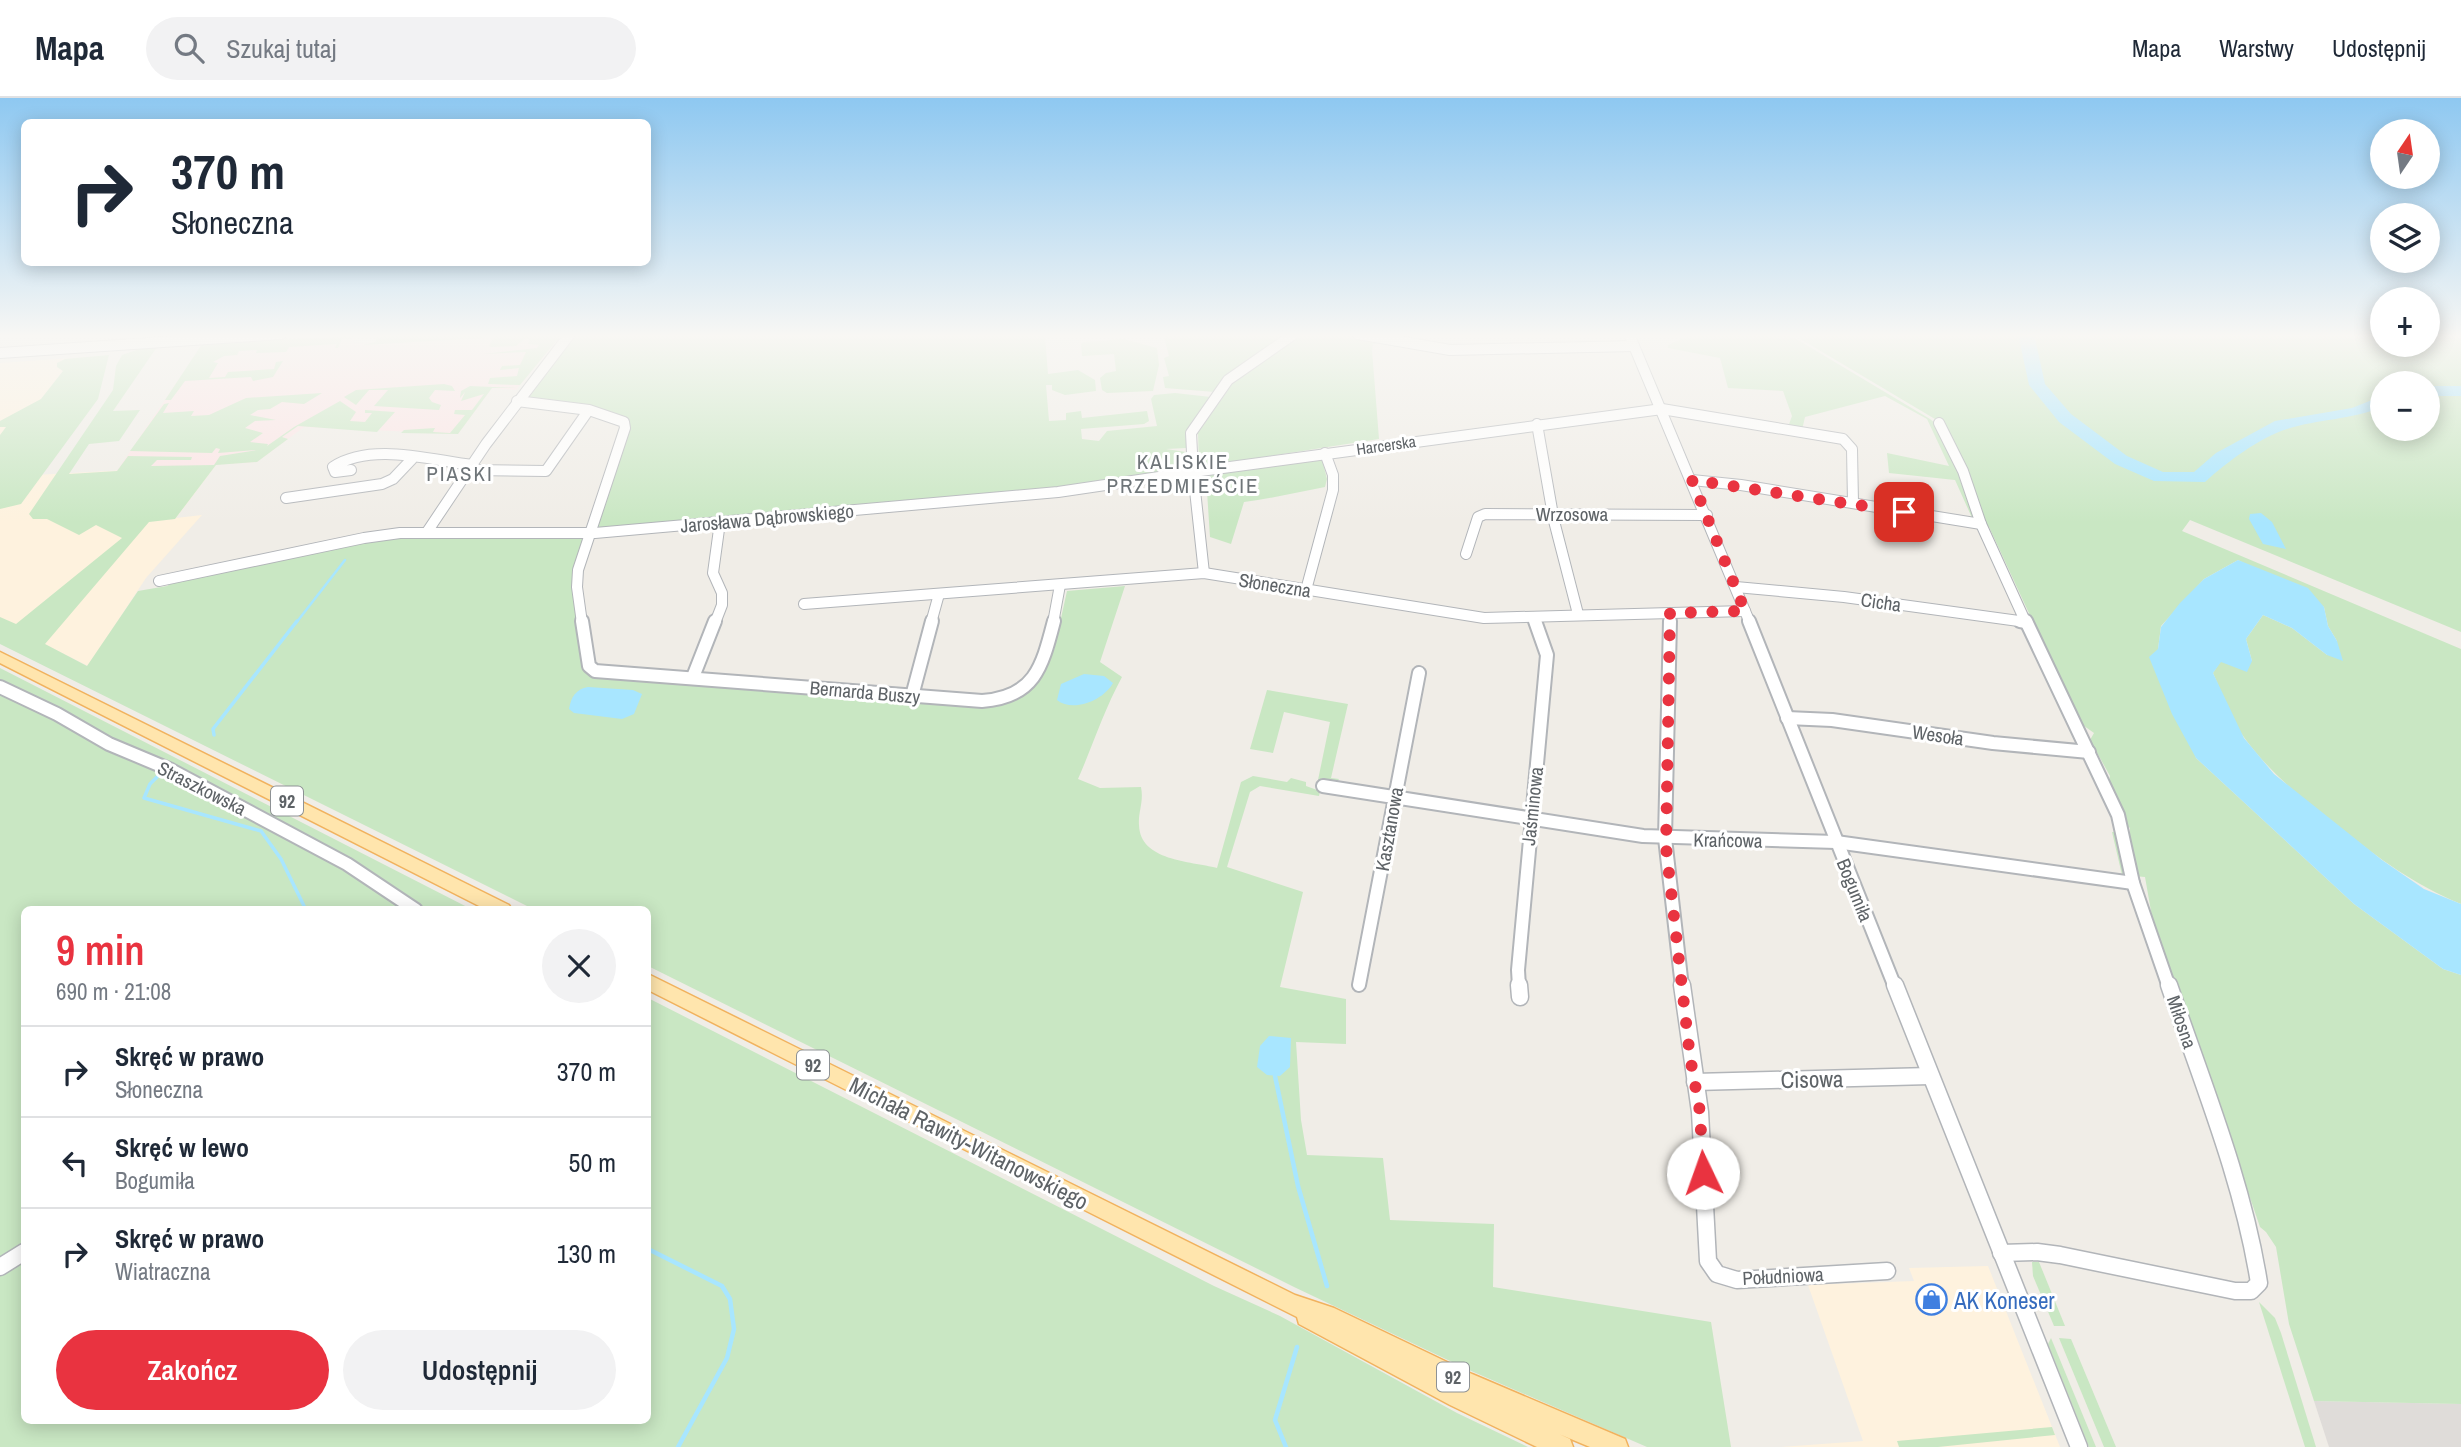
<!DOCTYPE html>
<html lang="pl">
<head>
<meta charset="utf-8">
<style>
  :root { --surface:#fff; --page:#f2f2f3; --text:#1f2937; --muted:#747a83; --line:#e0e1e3; --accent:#e93340 }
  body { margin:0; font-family:"Archivo Narrow",sans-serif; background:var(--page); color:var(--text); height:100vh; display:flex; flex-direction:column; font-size:26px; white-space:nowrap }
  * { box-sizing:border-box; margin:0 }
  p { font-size:23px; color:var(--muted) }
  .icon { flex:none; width:38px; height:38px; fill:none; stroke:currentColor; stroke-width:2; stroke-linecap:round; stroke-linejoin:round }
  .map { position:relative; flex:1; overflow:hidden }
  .drawer { position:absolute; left:21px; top:808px; width:630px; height:518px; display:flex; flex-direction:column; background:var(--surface); border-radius:10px; box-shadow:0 4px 18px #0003 }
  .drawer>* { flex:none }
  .hud { position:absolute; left:21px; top:21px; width:630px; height:147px; border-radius:10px; box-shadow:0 4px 18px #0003; background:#fff; color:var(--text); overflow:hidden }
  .needle { width:46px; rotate:13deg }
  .buttons { position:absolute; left:2370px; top:21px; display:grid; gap:14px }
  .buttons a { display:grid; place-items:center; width:70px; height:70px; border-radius:50%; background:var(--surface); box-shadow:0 4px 18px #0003; font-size:35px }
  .pin { position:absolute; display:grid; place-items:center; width:60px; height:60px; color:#fff; margin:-30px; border-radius:14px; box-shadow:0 4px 10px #0006 }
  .me { position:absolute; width:77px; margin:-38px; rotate:357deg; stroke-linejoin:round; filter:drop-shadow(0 0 5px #0008) }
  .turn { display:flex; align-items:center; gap:24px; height:147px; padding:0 35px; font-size:32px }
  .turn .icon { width:91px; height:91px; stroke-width:2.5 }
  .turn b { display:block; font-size:49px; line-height:60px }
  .round { display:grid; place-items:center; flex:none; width:74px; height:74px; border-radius:37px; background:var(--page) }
  .summary { display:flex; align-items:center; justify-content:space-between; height:119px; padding:0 35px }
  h1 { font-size:42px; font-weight:600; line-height:52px; color:var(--accent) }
  .primary-button { display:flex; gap:14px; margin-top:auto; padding:14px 35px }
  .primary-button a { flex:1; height:80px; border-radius:42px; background:var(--accent); color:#fff; font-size:28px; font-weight:600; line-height:80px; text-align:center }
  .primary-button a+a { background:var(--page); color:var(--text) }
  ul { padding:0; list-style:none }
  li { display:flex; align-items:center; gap:21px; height:91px; padding:0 35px; border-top:2px solid var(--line) }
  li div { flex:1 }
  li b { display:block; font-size:26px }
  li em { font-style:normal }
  header { display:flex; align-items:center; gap:42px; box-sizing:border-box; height:98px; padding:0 35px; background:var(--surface); border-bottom:2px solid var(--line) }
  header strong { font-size:33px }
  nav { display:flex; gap:38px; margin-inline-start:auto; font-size:24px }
  .search { width:490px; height:63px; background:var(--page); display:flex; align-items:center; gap:18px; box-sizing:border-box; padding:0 24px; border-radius:38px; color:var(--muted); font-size:26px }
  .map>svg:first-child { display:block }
  .commercial { fill:#fef2de }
  .industrial { fill:#dfdcd9 }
  .medical { fill:#fce4e5 }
  .green { fill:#c9e7c3; fill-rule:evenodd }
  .water { fill:#a8e6ff }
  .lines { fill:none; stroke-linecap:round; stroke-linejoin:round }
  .stream-far2 { stroke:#a8e6ff; stroke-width:2.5 }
  .stream-far1 { stroke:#a8e6ff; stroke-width:3.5 }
  .stream { stroke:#a8e6ff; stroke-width:4.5 }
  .river { fill:#a8e6ff; fill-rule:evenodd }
  .minor-far2-casing { stroke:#b2b5b9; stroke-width:12 }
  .minor-far1-casing { stroke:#b2b5b9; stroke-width:16 }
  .minor-casing { stroke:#b2b5b9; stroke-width:19 }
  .major-casing { stroke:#f1b25e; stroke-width:3 }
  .minor-far2 { stroke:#fff; stroke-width:10 }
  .minor-far1 { stroke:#fff; stroke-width:12 }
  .minor { stroke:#fff; stroke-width:16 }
  .major { fill:#ffe5ad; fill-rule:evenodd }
  .route { stroke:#e93340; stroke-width:12; stroke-dasharray:0 21.6 }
  .labels { text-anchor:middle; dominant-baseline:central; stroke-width:6; stroke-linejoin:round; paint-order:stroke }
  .far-street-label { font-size:16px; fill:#5e6367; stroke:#fff }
  .shield { fill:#fff; stroke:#8e9295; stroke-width:2 }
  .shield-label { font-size:18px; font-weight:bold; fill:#5e6367 }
  .street-label { font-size:19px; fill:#5e6367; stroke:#fff }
  .neighbourhood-label { font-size:21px; letter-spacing:2px; fill:#6f7579; stroke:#fff }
  .near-street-label { font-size:23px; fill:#5e6367; stroke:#fff }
  .near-shop-label { font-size:23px; fill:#366cbe; stroke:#fff; text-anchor:start }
</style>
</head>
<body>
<header>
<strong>Mapa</strong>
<div class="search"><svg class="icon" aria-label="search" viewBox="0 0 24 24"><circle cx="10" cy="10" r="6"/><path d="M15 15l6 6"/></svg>Szukaj tutaj</div>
<nav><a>Mapa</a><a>Warstwy</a><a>Udostępnij</a></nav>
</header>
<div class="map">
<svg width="2461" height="1349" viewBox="0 0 2461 1349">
  <rect width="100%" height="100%" fill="#f0ede7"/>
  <!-- commercial -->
  <g class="commercial">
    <polygon points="73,260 41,301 0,352 0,265"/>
    <polygon points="216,367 176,420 202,417 146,480 88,568 0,524 0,379"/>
    <polygon points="1988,1168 2060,1349 1781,1349 1863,1343 1808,1187 1914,1183 1909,1170"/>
  </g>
  <!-- industrial -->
  <polygon class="industrial" points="2314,1303 2461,1306 2461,1349 2329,1349"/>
  <!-- medical -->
  <polygon class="medical" points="418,236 562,236 516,292 492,290 458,336 304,329 257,364 117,373 199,251 355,240 353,245 362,245 375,244 377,239"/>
  <!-- green -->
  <g class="green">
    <polygon points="418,236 487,236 482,240 363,247 375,244 377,239"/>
    <polygon points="495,236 562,236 520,287 488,286 490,280 517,278 519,270 500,272 502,268 520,267 526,254 483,256 537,250 539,247 528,246 530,242 526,240 516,248 491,249 489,248"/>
    <polygon points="577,236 1042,236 1045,238 1048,276 1078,272 1095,282 1096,293 1065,297 1052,292 1052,287 1046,287 1049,323 1066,322 1066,315 1081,313 1082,320 1147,313 1149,323 1144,326 1081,331 1082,341 1099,343 1107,333 1157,328 1151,301 1154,297 1175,295 1211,299 1188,331 1186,350 1166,351 1186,354 1186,361 1180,371 1057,390 597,430 629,328 625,321 525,299"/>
    <polygon points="1157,236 1288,236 1215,294 1165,290 1163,279 1169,278 1164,260 1169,258 1164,239"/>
    <polygon points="1302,236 1345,236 1379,245 1373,246 1372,252 1379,341 1206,368 1199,366 1198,335 1235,282"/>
    <polygon points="1693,236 1788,236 1930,321 1936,326 1963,378 1976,419 1973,422 1955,382 1889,375 1887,355 1949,368 1927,321 1885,298 1805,319 1802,332 1788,329 1792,318 1783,293 1728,290 1720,260 1668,250 1668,247"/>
    <path d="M1792,236H2382V247H2427V236H2461V534L2190,422L2182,433L2461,551V806C2413,786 2380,761 2340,730C2305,703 2272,677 2246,642C2231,623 2223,597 2213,575L2220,564L2252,563L2246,541L2263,517L2292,530L2327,557L2337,543L2328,528L2324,509L2238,462L2204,481L2161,528L2158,551L2196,660L2354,806L2443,871L2461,877V1306L2314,1303L2289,1226L2276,1149L2266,1134L2260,1129L2189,920L2154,830L2145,779L2122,777L2112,734L2130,735V730L2127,728C2122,715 2107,689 2110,678L2090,642L2094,635L2080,625L1989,429L1981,426L1940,324ZM2382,285H2427V331H2382Z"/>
    <polygon points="353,238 351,241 342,241 338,250 335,250 337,246 289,249 286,254 256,255 257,252 239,253 237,257 224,258 213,264 218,265 209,280 225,279 228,274 274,271 276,264 283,263 273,279 253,283 251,279 185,283 171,302 165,302 202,246"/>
    <polygon points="1124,241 1157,250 1159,267 1153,293 1107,295 1102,292 1100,280 1106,275 1116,273 1114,256 1082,258 1081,246 1084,244"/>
    <path d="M157,249L113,313L140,312L119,343L89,346L69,376L117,373L128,358L192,359L191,362H157L151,368L214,367L220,358L257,352L218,355L220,351L216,350L212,355L130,353L164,306L169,305L163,315L194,313L191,318L209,317L246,300L322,295L304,306L282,304L270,311L258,312L250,317L276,322L255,323L245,330L263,335L250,344L268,346L267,348L294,329L340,303L356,314L350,323L365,324L372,315H365V312L395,314L377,334L298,328L282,339L288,341L257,364L216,367L175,421L149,424L45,546L87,568L138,493L167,488L177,481L360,443L417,437L584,438C567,488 577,518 585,569L981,606L1039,578L1054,552L1067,493L1125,488L1100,564L1122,579C1104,612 1093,647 1078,681L1100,690L1141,689C1144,704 1138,714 1139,727C1140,763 1190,763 1217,770L1241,684L1253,678L1287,684L1291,680L1306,684V688L1320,693L1319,698L1260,688L1250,694L1227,769L1303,794L1280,889L1346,901V946L1296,944L1301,1022L1307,1057L1383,1060L1390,1122L1494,1126L1493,1189L1711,1224L1731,1349H1647L1469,1272L1294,1189L648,868V812H535L0,546V519L16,526L122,440L96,427L79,437L47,421H33L29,416L113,292L116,268L122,257L139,251Z"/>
    <polygon points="109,257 98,301 21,406 0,411 0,337 6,329 0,329 0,323 41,301 63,273 57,269 57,265 65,261"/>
    <polygon points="444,286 452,288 455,293 435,292 429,300 432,304 441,307 439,312 374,308 388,292 369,292 356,307 344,299 356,292"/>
    <polygon points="470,288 517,290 492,290 458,336 401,335 404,332 435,330 433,334 450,335 465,317 454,316 455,312 472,312 484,296 461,303 465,294 460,300 461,293"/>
    <path d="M1322,361L1327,381L1325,389C1298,394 1270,401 1244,404L1231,446L1210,439L1206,378Z"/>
    <polygon points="0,570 473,812 423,812 361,768 174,670 0,585"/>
    <polygon points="1267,592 1348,606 1331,680 1339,681 1336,686 1318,682 1330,624 1284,614 1273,655 1250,651"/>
    <polygon points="0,594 168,674 297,744 407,812 24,812 24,1156 0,1170"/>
    <polygon points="648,900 1214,1188 1280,1218 1457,1315 1528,1349 0,1349 0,1172 24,1160 24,1323 648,1323"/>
    <polygon points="2032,1164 2039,1164 2065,1228 2054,1228 2033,1178"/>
    <polygon points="2259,1204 2275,1220 2281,1235 2316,1349 2305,1349"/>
    <polygon points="2051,1240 2096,1349 2089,1349 2048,1246"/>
    <polygon points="2059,1240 2071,1241 2116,1349 2104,1349"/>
    <polygon points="2052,1329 2055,1337 1938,1349 1899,1349 1897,1343"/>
  </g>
  <!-- water -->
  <g class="water">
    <polygon points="2261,415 2272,424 2286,451 2263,446 2249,421 2250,416"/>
    <polygon points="2238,462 2308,490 2324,509 2328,528 2337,543 2343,563 2327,557 2292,530 2263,517 2246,541 2252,563 2247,574 2221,564 2213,575 2244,640 2274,676 2382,762 2424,791 2461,806 2461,877 2443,871 2354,806 2196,660 2172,616 2149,559 2158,551 2161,529 2180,505 2204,481"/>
    <path d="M1084,576L1104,578L1113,585C1104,602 1073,615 1057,602L1061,586Z"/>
    <path d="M588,589L633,592L642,596L634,616L622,621L574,615L569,611C571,599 576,591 588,589Z"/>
    <polygon points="1269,938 1291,940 1290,969 1280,978 1267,977 1257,969 1260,948"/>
  </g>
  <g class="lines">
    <!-- stream-far2 -->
    <polyline class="stream-far2" points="296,525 345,462"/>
    <!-- stream-far1 -->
    <g class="stream-far1">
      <polyline points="214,637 213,631 297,523"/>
      <polyline points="161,675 150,686 144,700 261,733 281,761 306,812"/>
    </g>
    <!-- stream -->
    <g class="stream">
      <polyline points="1275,978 1298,1088 1327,1188"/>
      <polyline points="648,1151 722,1188 730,1201 734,1231 727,1260 678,1349"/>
      <polyline points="1286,1349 1275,1322 1297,1249"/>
    </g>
    <!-- river -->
    <g class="river">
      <path d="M2018,236H2034L2045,286L2071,316L2127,358L2163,374H2194L2216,355L2275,323L2352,310L2382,298V309C2351,322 2318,321 2287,331C2259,340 2227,364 2205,384L2154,383L2115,366L2059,324L2029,287Z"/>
      <rect x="2427" y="288" width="34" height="10"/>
    </g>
    <defs>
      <g id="minor-far2">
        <polyline points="1358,236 1450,252 1634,248"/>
        <polyline points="1629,236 1750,525"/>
        <polyline points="0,255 281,236"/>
        <polyline points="517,303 589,312 624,324 625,330 578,472 577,489 582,525"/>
        <polyline points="1939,325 1963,373 1981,426 2026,525"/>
        <polyline points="1537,326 1554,423 1578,516"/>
        <path d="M351,372L335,374L333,369C371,344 430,362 472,367"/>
        <polyline points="469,372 546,373 588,313"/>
        <polyline points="1692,382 1741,387 1981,426"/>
        <polyline points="286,400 382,386 393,381 412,361"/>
        <polyline points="427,434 486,346 570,236"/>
        <polyline points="1466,456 1478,419 1485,416 1707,417"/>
        <polyline points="1204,475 1193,374 1662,311 1843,341 1852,351 1853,405"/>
        <polyline points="159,483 364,440 400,435 595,435 1058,394 1193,374 1191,335 1228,282 1294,236"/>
        <polyline points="1736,489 1844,499 2026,524"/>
        <polyline points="1306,492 1333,392 1333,377 1325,355"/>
        <polyline points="804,506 1204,475 1484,520 1745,513"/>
        <polyline points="1534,519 1536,525"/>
        <polyline points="715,525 722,507 722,495 713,475 720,424"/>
        <polyline points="931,525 939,496"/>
        <polyline points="1053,525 1060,487"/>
        <polyline points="1670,525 1670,515"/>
      </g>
      <g id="minor-far1">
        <path d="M582,523L589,568L595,573L982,603C1035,599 1042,569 1054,523"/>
        <polyline points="1670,523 1665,740 1682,889"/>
        <polyline points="1749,523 1895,889"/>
        <polyline points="2020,523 2026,524"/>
        <polyline points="2026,523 2118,717 2133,785 2169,889"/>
        <polyline points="693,579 715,523"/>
        <polyline points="0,589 57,616 109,646 171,672 347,766 416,812"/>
        <polyline points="912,598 932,523"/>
        <polyline points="1787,620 1832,622 1993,645 2089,654"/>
        <polyline points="1323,688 1643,738 1836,744 2133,785"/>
        <polyline points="1359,887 1419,575"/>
        <polyline points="1519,889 1518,872 1547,557 1535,523"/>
      </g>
      <g id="minor">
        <polyline points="1519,887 1520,899"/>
        <polyline points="1682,887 1700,1014 1708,1163 1717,1176 1737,1182 1887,1173"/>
        <polyline points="1895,887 2079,1349"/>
        <polyline points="1695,984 1930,978"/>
        <path d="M2001,1155L2037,1154L2060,1157L2235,1193H2251L2259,1185C2243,1083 2202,984 2169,887"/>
        <polyline points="0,1169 24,1154"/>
      </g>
      <g id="major">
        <polygon points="0,554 509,807 512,812 487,812 0,565"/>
        <polygon points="648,876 1295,1197 1334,1210 1472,1276 1625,1341 1628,1349 1590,1349 1559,1336 1570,1341 1573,1349 1537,1349 1450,1307 1299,1226 1297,1219 648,892"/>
      </g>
    </defs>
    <!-- minor-far2 casing -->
    <use href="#minor-far2" class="minor-far2-casing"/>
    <!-- minor-far1 casing -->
    <use href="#minor-far1" class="minor-far1-casing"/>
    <!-- minor casing -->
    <use href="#minor" class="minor-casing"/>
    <!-- major casing -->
    <use href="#major" class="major-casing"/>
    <!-- minor-far2 -->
    <use href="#minor-far2" class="minor-far2"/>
    <!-- minor-far1 -->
    <use href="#minor-far1" class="minor-far1"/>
    <!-- minor -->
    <use href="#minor" class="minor"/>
    <!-- major -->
    <use href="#major" class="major"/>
  </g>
  <!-- sky -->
  <linearGradient id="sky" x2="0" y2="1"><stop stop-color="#8ec8f1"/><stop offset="0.56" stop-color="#f8f7f4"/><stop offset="1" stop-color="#f8f7f4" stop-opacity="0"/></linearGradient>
  <rect width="2461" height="425" fill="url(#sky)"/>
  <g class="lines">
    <!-- route -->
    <polyline class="route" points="1703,1075 1700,1014 1690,959 1666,749 1670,515 1745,513 1692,382 1904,414"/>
  </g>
  <!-- icons -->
  <defs>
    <symbol id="shop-ring" viewBox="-11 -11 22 22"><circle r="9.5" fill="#fff" stroke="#3f7fe0" stroke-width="1.5"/><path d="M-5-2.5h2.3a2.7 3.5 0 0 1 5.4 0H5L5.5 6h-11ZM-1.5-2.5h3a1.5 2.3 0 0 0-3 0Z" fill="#3f7fe0"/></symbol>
  </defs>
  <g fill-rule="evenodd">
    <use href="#shop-ring" x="1914" y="1184" width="35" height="35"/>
  </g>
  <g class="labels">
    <!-- far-street labels -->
    <g class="far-street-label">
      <text transform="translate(1386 347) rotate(-8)">Harcerska</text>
    </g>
    <!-- shield labels -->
    <g class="shield">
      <rect x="271" y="688.5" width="32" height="29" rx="5"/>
      <rect x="797" y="952.5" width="32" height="29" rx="5"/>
      <rect x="1437" y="1264.5" width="32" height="29" rx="5"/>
    </g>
    <g class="shield-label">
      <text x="287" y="703">92</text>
      <text x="813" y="967">92</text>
      <text x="1453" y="1279">92</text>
    </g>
    <!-- street labels -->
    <g class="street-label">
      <text x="1572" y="416">Wrzosowa</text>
      <text transform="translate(767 420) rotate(-5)">Jarosława Dąbrowskiego</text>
      <text transform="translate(1275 487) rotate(9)">Słoneczna</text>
      <text transform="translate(1881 504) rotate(8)">Cicha</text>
      <text transform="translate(865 594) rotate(5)">Bernarda Buszy</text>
      <text transform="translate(1938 637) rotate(8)">Wesoła</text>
      <text transform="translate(202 690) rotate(27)">Straszkowska</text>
      <text transform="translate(1532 708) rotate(-84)">Jaśminowa</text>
      <text transform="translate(1389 731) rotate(-80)">Kasztanowa</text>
      <text transform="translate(1728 742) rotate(1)">Krańcowa</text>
      <text transform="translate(1855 792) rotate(68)">Bogumiła</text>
      <text transform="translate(2182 924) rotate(71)">Miłosna</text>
      <text transform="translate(1783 1178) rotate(-3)">Południowa</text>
    </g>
    <!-- neighbourhood labels -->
    <g class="neighbourhood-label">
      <text x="1183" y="363">KALISKIE<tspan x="1183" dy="24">PRZEDMIEŚCIE</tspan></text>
      <text x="460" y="375">PIASKI</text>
    </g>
    <!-- near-street labels -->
    <g class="near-street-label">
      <text transform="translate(1812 981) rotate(-1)">Cisowa</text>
      <text transform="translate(969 1045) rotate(27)">Michała Rawity-Witanowskiego</text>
    </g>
    <!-- near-shop labels -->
    <g class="near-shop-label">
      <text x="1954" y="1202">AK Koneser</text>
    </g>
  </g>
</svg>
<div class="buttons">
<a><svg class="needle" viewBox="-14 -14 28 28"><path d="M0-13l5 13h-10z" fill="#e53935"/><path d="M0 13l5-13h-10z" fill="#747a83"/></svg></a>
<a><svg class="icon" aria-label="layers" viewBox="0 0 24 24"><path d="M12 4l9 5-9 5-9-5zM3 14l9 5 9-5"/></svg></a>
<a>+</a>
<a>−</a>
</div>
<div class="pin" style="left:1904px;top:414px;background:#d93025"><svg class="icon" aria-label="arrive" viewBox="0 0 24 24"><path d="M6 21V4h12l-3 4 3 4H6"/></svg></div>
<svg class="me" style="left:1703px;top:1075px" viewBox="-20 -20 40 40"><circle r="19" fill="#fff"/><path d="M0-13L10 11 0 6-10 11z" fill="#e93340"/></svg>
<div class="hud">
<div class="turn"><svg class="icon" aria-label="right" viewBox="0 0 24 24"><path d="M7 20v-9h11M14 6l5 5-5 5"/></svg><div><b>370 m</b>Słoneczna</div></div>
</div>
<section class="drawer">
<div class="summary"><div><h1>9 min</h1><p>690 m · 21:08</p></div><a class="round"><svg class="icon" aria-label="close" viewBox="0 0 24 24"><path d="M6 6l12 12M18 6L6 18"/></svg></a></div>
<ul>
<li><svg class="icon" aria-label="right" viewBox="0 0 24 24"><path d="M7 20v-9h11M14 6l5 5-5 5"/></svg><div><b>Skręć w prawo</b><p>Słoneczna</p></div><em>370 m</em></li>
<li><svg class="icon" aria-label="left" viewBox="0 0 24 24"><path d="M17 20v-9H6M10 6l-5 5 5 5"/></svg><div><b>Skręć w lewo</b><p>Bogumiła</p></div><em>50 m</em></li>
<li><svg class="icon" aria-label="right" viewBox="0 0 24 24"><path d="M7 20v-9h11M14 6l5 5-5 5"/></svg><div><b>Skręć w prawo</b><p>Wiatraczna</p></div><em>130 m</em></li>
</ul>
<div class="primary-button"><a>Zakończ</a><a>Udostępnij</a></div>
</section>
</div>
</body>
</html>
